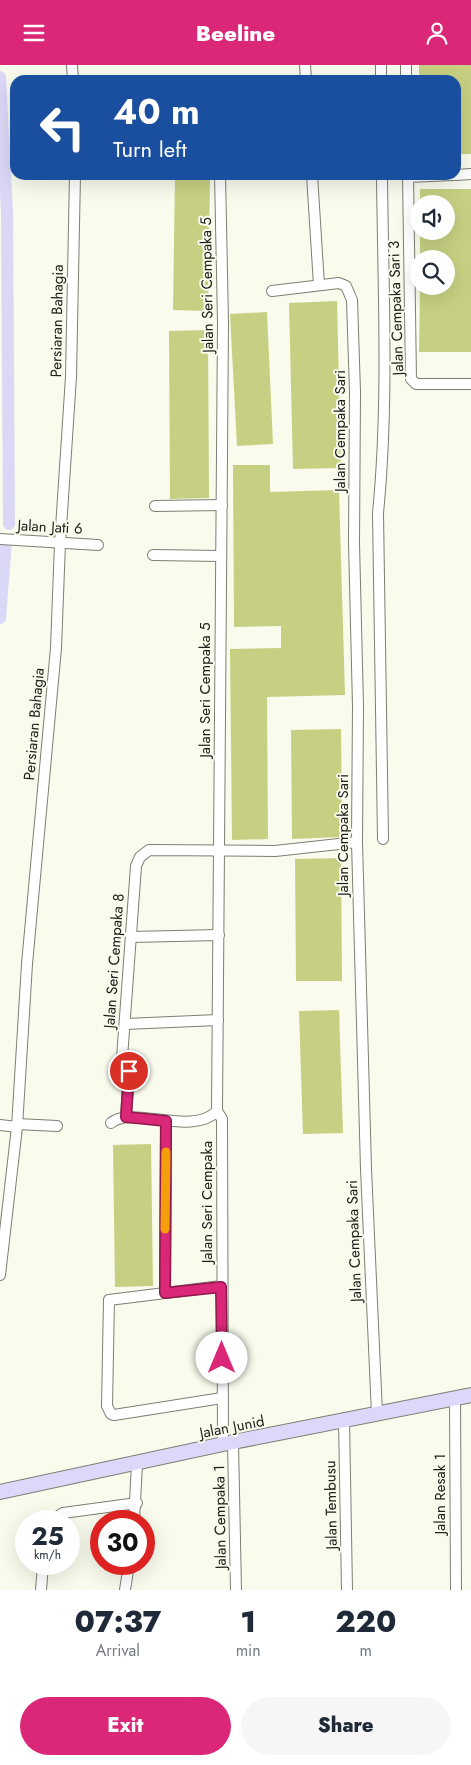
<!DOCTYPE html>
<html lang="en">
<head>
<meta charset="utf-8">
<style>
  :root { --surface:#fff; --page:#f6f6f7; --text:#1f2937; --muted:#747a83; --accent:#db2777 }
  body { margin:0; font-family:Jost,sans-serif; background:var(--page); color:var(--text); height:100vh; display:flex; flex-direction:column; font-size:19px; white-space:nowrap }
  * { box-sizing:border-box; margin:0 }
  p { font-size:16px; color:var(--muted) }
  .icon { flex:none; width:28px; height:28px; fill:none; stroke:currentColor; stroke-width:2; stroke-linecap:round; stroke-linejoin:round }
  .map { position:relative; height:1525px; overflow:hidden }
  .drawer { display:flex; flex-direction:column; background:var(--surface); flex:1 }
  .drawer>* { flex:none }
  .banner { position:absolute; left:10px; top:10px; width:451px; height:105px; border-radius:15px; box-shadow:0 5px 20px #0002; background:#1a4fa0; color:#fff; overflow:hidden }
  .tools { position:absolute; left:410px; top:130px; display:grid; gap:10px }
  .tools a { display:grid; place-items:center; width:45px; height:45px; border-radius:50%; background:var(--surface); box-shadow:0 5px 20px #0002; font-size:25px }
  .speed { position:absolute; left:15px; top:1445px; display:flex; gap:10px; font-size:25px; font-weight:700; text-align:center }
  .speed>* { display:grid; place-content:center; width:65px; height:65px; border-radius:50%; background:var(--surface); box-shadow:0 5px 20px #0002; line-height:1 }
  .speed small { font-size:12px; font-weight:400 }
  .speed .limit { border:8px solid #d22; background:#fff; color:#111 }
  .pin { position:absolute; display:grid; place-items:center; width:42px; height:42px; color:#fff; margin:-21px; border:2px solid #fff; border-radius:50%; box-shadow:0 1px 5px #0007 }
  .me { position:absolute; width:55px; margin:-28px; rotate:0deg; stroke-linejoin:round; filter:drop-shadow(0 0 4px #0008) }
  .turn { display:flex; align-items:center; gap:18px; height:105px; padding:0 20px; font-size:22px }
  .turn .icon { width:65px; height:65px; stroke-width:2.5 }
  .turn b { display:block; font-size:35px; line-height:42px }
  .eta { display:flex; justify-content:space-evenly; align-items:center; height:85px; text-align:center }
  .eta b { font-size:30px; font-weight:800; line-height:35px }
  .action { display:flex; gap:10px; margin-top:auto; padding:10px 20px }
  .action a { flex:1; height:58px; border-radius:30px; background:var(--accent); color:#fff; font-size:20px; font-weight:800; line-height:58px; text-align:center }
  .action a+a { background:var(--page); color:var(--text) }
  header { display:flex; justify-content:space-between; align-items:center; height:65px; padding:0 20px; background:var(--accent); color:#fff; font-size:22px; font-weight:800 }
  .map>svg:first-child { display:block }
  .lines { fill:none; stroke-linecap:round; stroke-linejoin:round }
  .canal { stroke:#dad8f6; stroke-width:12 }
  .building { fill:#c7d082 }
  .street-casing { stroke:#7d7f73; stroke-width:12 }
  .secondary-casing { stroke:#7d7f73; stroke-width:16 }
  .street { stroke:#fff; stroke-width:10 }
  .secondary { stroke:#dcd8fa; stroke-width:14 }
  .route-casing { stroke:#8e194d; stroke-width:12 }
  .route { stroke:#db2777; stroke-width:9 }
  .slow { stroke:#f59e0b; stroke-width:9 }
  .labels { text-anchor:middle; dominant-baseline:central; stroke-width:4; stroke-linejoin:round; paint-order:stroke }
  .street-label { font-size:15px; fill:#20211c; stroke:#f9fbed }
</style>
</head>
<body>
<header><svg class="icon" aria-label="menu" viewBox="0 0 24 24"><path d="M4 6h16M4 12h16M4 18h16"/></svg>Beeline<svg class="icon" aria-label="person" viewBox="0 0 24 24"><circle cx="12" cy="8" r="4"/><path d="M4 21q1-7 8-7t8 7"/></svg></header>
<div class="map">
<svg width="471" height="1525" viewBox="0 0 471 1525">
  <rect width="100%" height="100%" fill="#f9fbed"/>
  <g class="lines">
    <!-- canal -->
    <g class="canal">
      <polyline points="0,12 7,147 9,459"/>
      <polyline points="0,553 6,477"/>
    </g>
  </g>
  <!-- building -->
  <g class="building">
    <polygon points="419,0 471,0 471,89 456,89 456,15 419,15"/>
    <polygon points="175,110 210,110 208,246 173,245"/>
    <polygon points="420,124 471,124 471,287 419,287 420,221 446,221 446,194 420,194 420,166 446,166 446,139 420,139"/>
    <polygon points="337,236 341,403 293,404 289,238"/>
    <polygon points="267,247 273,379 237,381 230,249"/>
    <polygon points="208,265 209,433 170,434 169,266"/>
    <polygon points="233,400 270,400 270,427 339,425 345,630 267,632 268,774 232,775 230,584 281,583 281,561 234,562"/>
    <polygon points="341,664 342,772 292,774 291,665"/>
    <polygon points="341,793 342,916 296,916 295,794"/>
    <polygon points="339,945 343,1068 303,1069 299,946"/>
    <polygon points="151,1079 153,1221 115,1222 113,1080"/>
  </g>
  <g class="lines">
    <defs>
      <g id="street">
        <polyline points="72,0 73,15"/>
        <polyline points="305,0 306,15"/>
        <polyline points="381,0 381,15"/>
        <polyline points="406,0 406,15"/>
        <polyline points="312,110 319,220"/>
        <path d="M382,110C383,222 389,336 378,448L383,774"/>
        <polyline points="408,110 411,314 416,319 471,319"/>
        <polyline points="456,110 471,109"/>
        <polyline points="408,112 453,110"/>
        <polyline points="272,226 339,218 346,221 352,235 355,327 354,478 358,641 357,777 366,1104 377,1349"/>
        <polyline points="155,441 222,440"/>
        <polyline points="0,474 98,480"/>
        <polyline points="153,490 221,491"/>
        <polyline points="131,872 219,870"/>
        <polyline points="125,959 218,955"/>
        <polyline points="217,1046 222,1054 223,1379"/>
        <polyline points="126,1052 129,1007 122,993 136,801 140,792 149,785 275,786 357,777"/>
        <path d="M111,1058C130,1040 193,1072 217,1046L223,257L220,110"/>
        <polyline points="17,1059 57,1061"/>
        <polyline points="0,1060 17,1062"/>
        <polyline points="0,1210 17,1062 27,899 56,583 60,478 71,312 75,110"/>
        <polyline points="221,1221 109,1235 107,1341 111,1349 114,1350 222,1333"/>
        <polyline points="165,1228 166,1056"/>
        <polyline points="455,1333 456,1525"/>
        <polyline points="344,1355 347,1525"/>
        <polyline points="233,1378 236,1525"/>
        <polyline points="51,1456 63,1448 137,1438"/>
        <polyline points="134,1456 137,1399"/>
        <polyline points="41,1525 43,1499"/>
        <polyline points="125,1525 129,1499"/>
      </g>
      <polyline id="secondary" points="0,1427 223,1379 471,1330"/>
    </defs>
    <!-- street casing -->
    <use href="#street" class="street-casing"/>
    <!-- secondary casing -->
    <use href="#secondary" class="secondary-casing"/>
    <!-- street -->
    <use href="#street" class="street"/>
    <!-- secondary -->
    <use href="#secondary" class="secondary"/>
  </g>
  <g class="lines">
    <defs>
      <polyline id="route" points="129,1006 126,1052 166,1056 165,1228 221,1222 222,1293"/>
    </defs>
    <!-- route casing -->
    <use href="#route" class="route-casing"/>
    <!-- route -->
    <use href="#route" class="route"/>
    <!-- slow -->
    <polyline class="slow" points="165,1164 166,1087"/>
  </g>
  <g class="labels">
    <!-- street labels -->
    <g class="street-label">
      <text transform="translate(207 220) rotate(-91)">Jalan Seri Cempaka 5</text>
      <text transform="translate(396 243) rotate(-92)">Jalan Cempaka Sari 3</text>
      <text transform="translate(57 256) rotate(-89)">Persiaran Bahagia</text>
      <text transform="translate(340 366) rotate(-90)">Jalan Cempaka Sari</text>
      <text transform="translate(50 462) rotate(3)">Jalan Jati 6</text>
      <text transform="translate(205 625) rotate(-90)">Jalan Seri Cempaka 5</text>
      <text transform="translate(34 659) rotate(-85)">Persiaran Bahagia</text>
      <text transform="translate(343 770) rotate(-90)">Jalan Cempaka Sari</text>
      <text transform="translate(114 896) rotate(-86)">Jalan Seri Cempaka 8</text>
      <text transform="translate(207 1137) rotate(-90)">Jalan Seri Cempaka</text>
      <text transform="translate(354 1176) rotate(-92)">Jalan Cempaka Sari</text>
      <text transform="translate(232 1362) rotate(-11)">Jalan Junid</text>
      <text transform="translate(440 1429) rotate(-90)">Jalan Resak 1</text>
      <text transform="translate(331 1440) rotate(-91)">Jalan Tembusu</text>
      <text transform="translate(220 1452) rotate(-91)">Jalan Cempaka 1</text>
    </g>
  </g>
</svg>
<div class="tools">
<a><svg class="icon" aria-label="sound" viewBox="0 0 24 24"><path d="M4 9h4l5-4v14l-5-4H4zM17 9q2 3 0 6"/></svg></a>
<a><svg class="icon" aria-label="search" viewBox="0 0 24 24"><circle cx="10" cy="10" r="6"/><path d="M15 15l6 6"/></svg></a>
</div>
<div class="speed"><div>25<small>km/h</small></div><div class="limit">30</div></div>
<div class="pin" style="left:129px;top:1006px;background:#d93025"><svg class="icon" aria-label="arrive" viewBox="0 0 24 24"><path d="M6 21V4h12l-3 4 3 4H6"/></svg></div>
<svg class="me" style="left:222px;top:1293px" viewBox="-20 -20 40 40"><circle r="19" fill="#fff"/><path d="M0-13L10 11 0 6-10 11z" fill="#db2777"/></svg>
<div class="banner">
<div class="turn"><svg class="icon" aria-label="left" viewBox="0 0 24 24"><path d="M17 20v-9H6M10 6l-5 5 5 5"/></svg><div><b>40 m</b>Turn left</div></div>
</div>
</div>
<section class="drawer">
<div class="eta">
<div><b>07:37</b><p>Arrival</p></div>
<div><b>1</b><p>min</p></div>
<div><b>220</b><p>m</p></div>
</div>
<div class="action"><a>Exit</a><a>Share</a></div>
</section>
</body>
</html>
